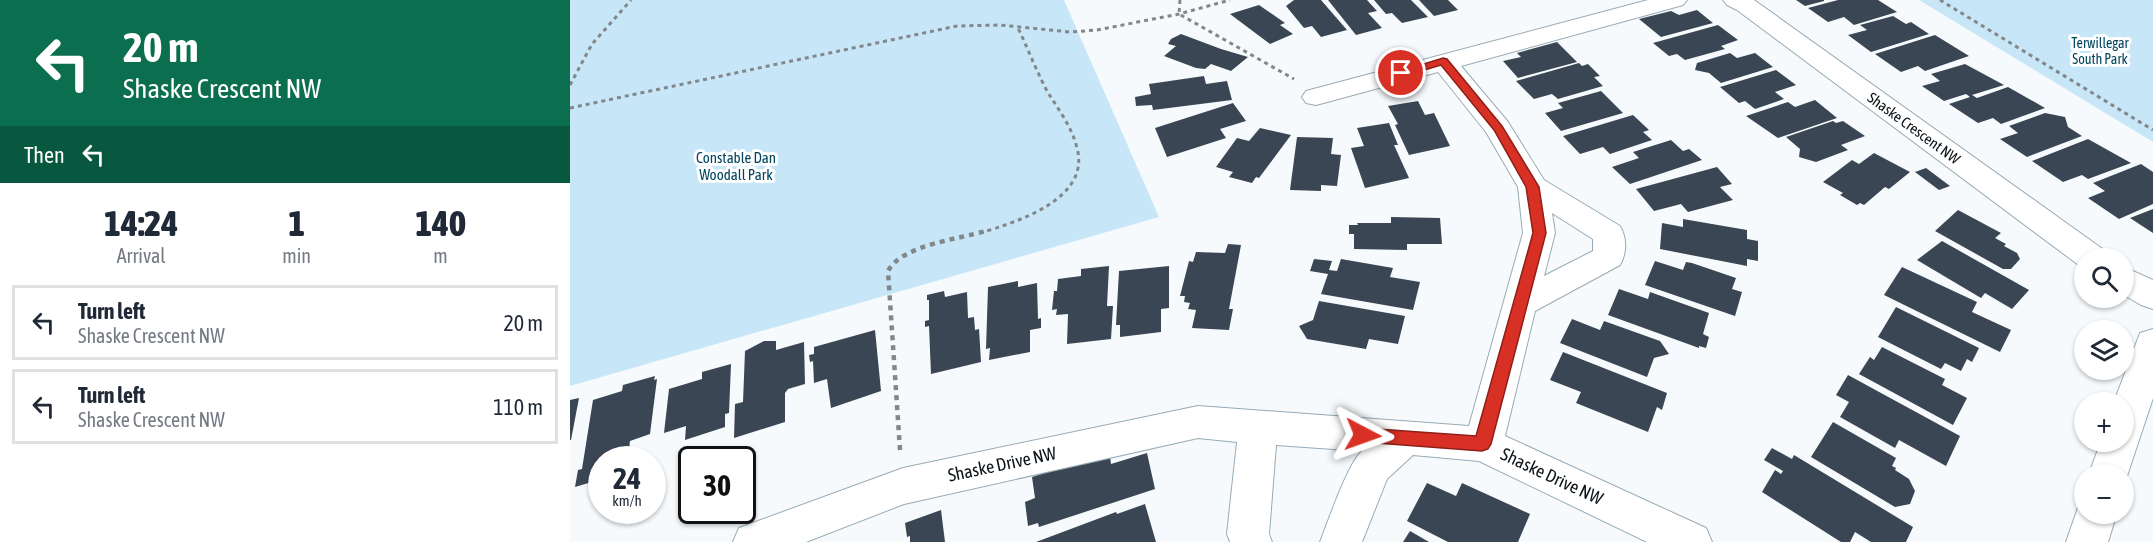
<!DOCTYPE html>
<html lang="en">
<head>
<meta charset="utf-8">
<style>
  :root { --surface:#fff; --page:#f2f2f3; --text:#1f2937; --muted:#747a83; --line:#e0e1e3 }
  body { margin:0; font-family:"Asap Condensed",sans-serif; background:var(--page); color:var(--text); height:100vh; display:flex; flex-direction:column; font-size:22px; white-space:nowrap }
  * { box-sizing:border-box; margin:0 }
  p { font-size:20px; color:var(--muted) }
  .icon { flex:none; width:33px; height:33px; fill:none; stroke:currentColor; stroke-width:2; stroke-linecap:round; stroke-linejoin:round }
  .map { position:relative; flex:1; overflow:hidden }
  .panel { display:flex; flex-direction:column; background:var(--surface); width:570px }
  .panel>* { flex:none }
  .guide { background:#0b6e4f; color:#fff; overflow:hidden }
  .tools { position:absolute; left:1504px; top:248px; display:grid; gap:12px }
  .tools a { display:grid; place-items:center; width:60px; height:60px; border-radius:50%; background:var(--surface); box-shadow:0 2px 4px #0004; font-size:30px }
  .speed { position:absolute; left:18px; top:446px; display:flex; gap:12px; font-size:30px; font-weight:700; text-align:center }
  .speed>* { display:grid; place-content:center; width:78px; height:78px; border-radius:50%; background:var(--surface); box-shadow:0 2px 4px #0004; line-height:1 }
  .speed small { font-size:15px; font-weight:400 }
  .speed .limit { border:3px solid #111; border-radius:9px; background:#fff; color:#111 }
  .pin { position:absolute; display:grid; place-items:center; width:51px; height:51px; color:#fff; margin:-26px; border:3px solid #fff; border-radius:50%; box-shadow:0 2px 6px #0007 }
  .me { position:absolute; width:66px; margin:-33px; rotate:94deg; stroke-linejoin:round; filter:drop-shadow(0 0 4px #0008) }
  .turn { display:flex; align-items:center; gap:21px; height:126px; padding:0 24px; font-size:27px }
  .turn .icon { width:78px; height:78px; stroke-width:2.5 }
  .turn b { display:block; font-size:42px; line-height:51px }
  .then { display:flex; align-items:center; height:57px; padding:0 24px; background:#0003; gap:12px; font-size:22px }
  .eta { display:flex; justify-content:space-evenly; align-items:center; height:102px; text-align:center }
  .eta b { font-size:36px; font-weight:800; line-height:42px }
  ul { padding:0; list-style:none }
  li { display:flex; align-items:center; gap:18px; height:75px; margin:0 12px 9px; padding:0 12px; border:3px solid var(--line); border-radius:0px }
  li div { flex:1 }
  li b { display:block; font-size:22px }
  li em { font-style:normal }
  main { display:flex; flex:1; min-height:0 }
  .map>svg:first-child { display:block }
  .green { fill:#c7e7f9 }
  .building { fill:#3a4653 }
  .lines { fill:none; stroke-linecap:round; stroke-linejoin:round }
  .minor-casing { stroke:#97abb6; stroke-width:2 }
  .path-far1 { stroke:#82878a; stroke-width:3; stroke-dasharray:4 4; stroke-linecap:butt }
  .path { stroke:#82878a; stroke-width:4.5; stroke-dasharray:5 5; stroke-linecap:butt }
  .minor { fill:#fff; fill-rule:evenodd }
  .route { fill:#d93025; stroke:#8d1f18; stroke-width:1.5 }
  .labels { text-anchor:middle; dominant-baseline:central; stroke-width:6; stroke-linejoin:round; paint-order:stroke }
  .far-park-label { font-size:14px; fill:#00445d; stroke:#fff }
  .street-label { font-size:15px; fill:#0d1418; stroke:#fff }
  .park-label { font-size:15px; fill:#00445d; stroke:#fff }
  .near-street-label { font-size:18px; fill:#0d1418; stroke:#fff }
</style>
</head>
<body>
<main>
<section class="panel">
<div class="guide">
<div class="turn"><svg class="icon" aria-label="left" viewBox="0 0 24 24"><path d="M17 20v-9H6M10 6l-5 5 5 5"/></svg><div><b>20 m</b>Shaske Crescent NW</div></div>
<div class="then">Then<svg class="icon" aria-label="left" viewBox="0 0 24 24"><path d="M17 20v-9H6M10 6l-5 5 5 5"/></svg></div>
</div>
<div class="eta">
<div><b>14:24</b><p>Arrival</p></div>
<div><b>1</b><p>min</p></div>
<div><b>140</b><p>m</p></div>
</div>
<ul>
<li><svg class="icon" aria-label="left" viewBox="0 0 24 24"><path d="M17 20v-9H6M10 6l-5 5 5 5"/></svg><div><b>Turn left</b><p>Shaske Crescent NW</p></div><em>20 m</em></li>
<li><svg class="icon" aria-label="left" viewBox="0 0 24 24"><path d="M17 20v-9H6M10 6l-5 5 5 5"/></svg><div><b>Turn left</b><p>Shaske Crescent NW</p></div><em>110 m</em></li>
</ul>
</section>
<div class="map">
<svg width="1583" height="542" viewBox="0 0 1583 542">
  <rect width="100%" height="100%" fill="#f6fafc"/>
  <!-- green -->
  <g class="green">
    <polygon points="0,0 494,0 589,217 0,386"/>
    <polygon points="1349,0 1583,0 1583,142"/>
  </g>
  <!-- building -->
  <g class="building">
    <polygon points="724,0 751,0 777,30 751,37 742,26 734,28 716,6"/>
    <polygon points="758,0 797,0 807,11 798,13 812,28 786,35"/>
    <polygon points="804,0 841,0 858,17 832,23 822,13 816,14"/>
    <polygon points="849,0 878,0 888,10 864,16"/>
    <polygon points="1226,0 1254,0 1254,1 1235,6"/>
    <polygon points="1268,0 1308,0 1327,12 1284,25 1274,17 1258,22 1238,8"/>
    <polygon points="689,5 715,23 710,25 723,34 700,44 660,14"/>
    <polygon points="1127,10 1143,23 1091,37 1069,19 1101,11 1109,15"/>
    <polygon points="1323,16 1336,24 1341,22 1359,34 1301,52 1278,35 1297,30 1290,25"/>
    <polygon points="1148,25 1168,40 1151,46 1155,49 1115,60 1107,54 1099,56 1083,43"/>
    <polygon points="611,34 651,49 678,57 661,71 641,64 635,69 626,68 594,56 606,46 598,44 601,39"/>
    <polygon points="1365,35 1399,56 1355,71 1348,66 1331,72 1305,54"/>
    <polygon points="987,42 1007,62 948,78 933,61 951,57 947,53"/>
    <polygon points="1160,53 1167,58 1185,53 1203,67 1151,83 1139,73 1125,70 1127,63"/>
    <polygon points="1009,63 1012,66 1018,64 1030,76 1024,77 1033,86 988,99 982,94 964,99 946,81"/>
    <polygon points="1395,64 1434,85 1402,95 1407,98 1438,87 1475,108 1431,124 1423,118 1408,123 1379,104 1400,97 1396,94 1374,101 1352,86 1370,81 1361,74"/>
    <polygon points="1206,70 1226,85 1205,92 1214,99 1185,109 1175,101 1169,103 1150,87"/>
    <polygon points="634,76 636,84 657,81 662,100 583,110 582,105 566,106 565,97 581,94 579,84"/>
    <polygon points="1031,91 1053,113 991,131 975,113 993,108 988,103"/>
    <polygon points="1245,100 1267,118 1208,138 1176,116 1218,102 1225,107"/>
    <polygon points="848,101 855,115 864,113 880,146 839,155 825,125 828,124 818,106"/>
    <polygon points="663,103 676,121 650,129 656,138 597,157 585,128"/>
    <polygon points="1475,113 1495,117 1498,127 1512,136 1457,157 1430,139 1448,133 1439,126"/>
    <polygon points="1063,115 1079,130 1073,132 1082,140 1040,154 1033,147 1010,154 993,136"/>
    <polygon points="1263,121 1266,123 1273,121 1295,136 1271,145 1278,150 1246,162 1229,157 1230,149 1216,137"/>
    <polygon points="819,123 828,145 824,145 839,178 795,188 781,148 794,146 787,128"/>
    <polygon points="690,128 721,135 689,178 686,177 682,183 659,177 663,172 646,167 667,138 679,141"/>
    <polygon points="727,137 763,138 761,154 771,155 767,186 751,185 751,191 720,190"/>
    <polygon points="1518,139 1561,163 1518,179 1512,175 1493,182 1462,161"/>
    <polygon points="1101,140 1113,151 1119,149 1132,160 1060,184 1042,167 1069,158 1063,152"/>
    <polygon points="1304,153 1340,172 1319,189 1315,187 1294,205 1290,203 1287,205 1270,195 1273,193 1253,182 1282,160 1289,164"/>
    <polygon points="1571,164 1583,172 1583,204 1549,219 1518,198 1535,191 1523,183"/>
    <polygon points="1147,167 1162,184 1150,187 1163,200 1118,212 1111,204 1084,211 1066,189"/>
    <polygon points="1356,168 1380,186 1369,190 1345,172"/>
    <polygon points="1583,209 1583,233 1560,218"/>
    <polygon points="1388,210 1431,233 1425,238 1436,244 1434,246 1447,253 1450,259 1441,269 1433,269 1365,231"/>
    <polygon points="821,217 870,218 872,244 837,244 837,250 784,249 784,234 779,234 779,225 788,225 787,223 821,223"/>
    <polygon points="1113,219 1177,230 1177,239 1188,241 1188,261 1177,259 1177,266 1090,249 1092,223 1113,227"/>
    <polygon points="1372,241 1459,290 1442,309 1415,293 1411,298 1347,260"/>
    <polygon points="658,244 671,245 659,309 663,309 659,330 622,328 626,310 618,309 620,303 614,302 615,296 610,296 619,261 623,262 626,252 655,253"/>
    <polygon points="744,259 762,261 759,270 767,271 771,259 823,268 820,277 850,282 843,310 751,294 758,274 740,271"/>
    <polygon points="1085,261 1113,270 1116,262 1122,263 1166,278 1162,289 1172,292 1165,316 1075,285"/>
    <polygon points="539,266 537,306 543,306 541,339 497,344 498,314 486,315 487,309 482,310 484,291 487,291 488,279 511,276 511,269"/>
    <polygon points="599,266 599,308 591,309 591,332 550,337 550,325 546,325 549,271"/>
    <polygon points="1332,267 1407,302 1402,312 1441,330 1430,352 1314,295"/>
    <polygon points="448,281 448,287 467,283 468,319 471,318 471,328 460,330 460,352 419,360 420,348 416,349 418,287"/>
    <polygon points="1049,289 1078,299 1080,292 1139,313 1133,334 1139,337 1136,348 1129,346 1129,348 1038,315"/>
    <polygon points="374,291 375,297 397,292 398,318 404,317 405,330 409,329 411,362 361,374 359,326 355,327 355,321 359,320 359,300 357,300 357,295"/>
    <polygon points="749,301 835,316 828,344 799,339 796,349 737,339 729,326 743,320"/>
    <polygon points="1326,307 1409,348 1402,362 1397,359 1391,371 1375,363 1371,369 1308,337"/>
    <polygon points="1002,319 1030,330 1034,321 1090,341 1099,354 1084,358 1077,377 990,343"/>
    <polygon points="305,330 311,391 261,408 257,379 244,383 243,361 240,362 239,355 244,354 244,347"/>
    <polygon points="194,341 206,341 206,350 234,342 235,384 218,389 215,393 215,422 164,438 165,404 173,402 175,351"/>
    <polygon points="1312,347 1375,379 1372,385 1397,398 1383,425 1289,374 1300,357 1304,360"/>
    <polygon points="993,352 1097,393 1092,410 1087,407 1078,432 1006,403 1011,392 980,380"/>
    <polygon points="161,364 159,413 155,414 155,427 115,440 116,426 94,433 99,389 132,379 132,372"/>
    <polygon points="1278,375 1390,436 1376,466 1329,440 1325,448 1270,417 1279,402 1266,395"/>
    <polygon points="85,376 84,380 87,379 80,434 60,441 58,459 32,459 32,479 5,487 8,470 12,469 23,400 52,391 53,385"/>
    <polygon points="9,398 1,440 0,440 0,400"/>
    <polygon points="1263,422 1326,458 1322,466 1326,468 1325,470 1339,479 1345,491 1340,504 1325,507 1241,457"/>
    <polygon points="1202,448 1222,459 1224,455 1343,527 1336,542 1301,542 1285,532 1280,542 1271,542 1192,492 1205,470 1211,474 1213,471 1194,460"/>
    <polygon points="577,453 585,489 469,527 468,523 458,526 455,502 465,498 462,477 527,457 540,456 541,464"/>
    <polygon points="857,483 886,496 892,483 960,514 948,542 878,542 837,521"/>
    <polygon points="575,504 586,542 466,542 546,512 547,514"/>
    <polygon points="371,510 375,542 340,542 340,536 337,537 335,523"/>
    <polygon points="840,531 859,542 833,542"/>
  </g>
  <g class="lines">
    <defs>
      <g id="minor">
        <path d="M1078,0H1117L1113,5L891,66L938,122L974,180L1050,226C1057,238 1057,253 1050,265L965,311L935,436L1136,528L1142,542H1077L909,461L843,455L817,479L792,542H750C758,522 778,463 792,451L706,445L699,534L702,542H660L657,534L667,442L628,438L334,504L236,542H163L169,528L333,468L628,406L899,426L953,233L948,187L916,132L868,72L746,105L736,103L732,97L736,91ZM982,213L1023,239V251L974,276L985,233Z"/>
        <polygon points="1153,0 1184,0 1534,250 1538,258 1515,258 1515,268 1510,266 1167,10 1157,5"/>
        <polygon points="1554,267 1583,280 1583,309 1571,305 1554,295"/>
        <polygon points="1583,329 1583,398 1554,485 1554,474 1519,474 1531,441 1554,441 1554,402 1544,402 1570,333"/>
        <polygon points="1515,498 1515,513 1547,513 1538,542 1496,542 1511,499"/>
      </g>
    </defs>
    <!-- minor casing -->
    <use href="#minor" class="minor-casing"/>
    <!-- path-far1 -->
    <g class="path-far1">
      <polyline points="610,0 609,14 724,79"/>
      <polyline points="1370,0 1583,130"/>
      <polyline points="0,85 22,44 61,0"/>
      <polyline points="0,108 387,26 430,25 500,32 527,30 609,14 660,0"/>
      <path d="M410,233C447,222 521,199 507,148C502,127 488,109 477,91C466,70 458,49 448,28"/>
    </g>
    <!-- path -->
    <path class="path" d="M330,450L318,271C332,245 389,239 416,231"/>
    <!-- minor -->
    <use href="#minor" class="minor"/>
  </g>
  <!-- route -->
  <polygon class="route" points="873,58 877,59 932,126 969,187 976,233 921,444 918,449 912,451 793,442 787,440 785,435 787,430 793,428 906,436 963,233 956,187 924,130 871,65 831,77 825,73"/>
  <g class="labels">
    <!-- far-park labels -->
    <g class="far-park-label">
      <text x="1530" y="43">Terwillegar<tspan x="1530" dy="16">South Park</tspan></text>
    </g>
    <!-- street labels -->
    <g class="street-label">
      <text transform="translate(1344 128) rotate(36)">Shaske Crescent NW</text>
    </g>
    <!-- park labels -->
    <g class="park-label">
      <text x="166" y="157">Constable Dan<tspan x="166" dy="17">Woodall Park</tspan></text>
    </g>
    <!-- near-street labels -->
    <g class="near-street-label">
      <text transform="translate(432 464) rotate(-12)">Shaske Drive NW</text>
      <text transform="translate(982 476) rotate(25)">Shaske Drive NW</text>
    </g>
  </g>
</svg>
<div class="tools">
<a><svg class="icon" aria-label="search" viewBox="0 0 24 24"><circle cx="10" cy="10" r="6"/><path d="M15 15l6 6"/></svg></a>
<a><svg class="icon" aria-label="layers" viewBox="0 0 24 24"><path d="M12 4l9 5-9 5-9-5zM3 14l9 5 9-5"/></svg></a>
<a>+</a>
<a>−</a>
</div>
<div class="speed"><div>24<small>km/h</small></div><div class="limit">30</div></div>
<div class="pin" style="left:831px;top:73px;background:#d93025"><svg class="icon" aria-label="arrive" viewBox="0 0 24 24"><path d="M6 21V4h12l-3 4 3 4H6"/></svg></div>
<svg class="me" style="left:793px;top:435px" viewBox="-20 -20 40 40"><path d="M0-17L14 15 0 8-14 15z" fill="#d93025" stroke="#fff" stroke-width="4"/></svg>
</div>
</main>
</body>
</html>
